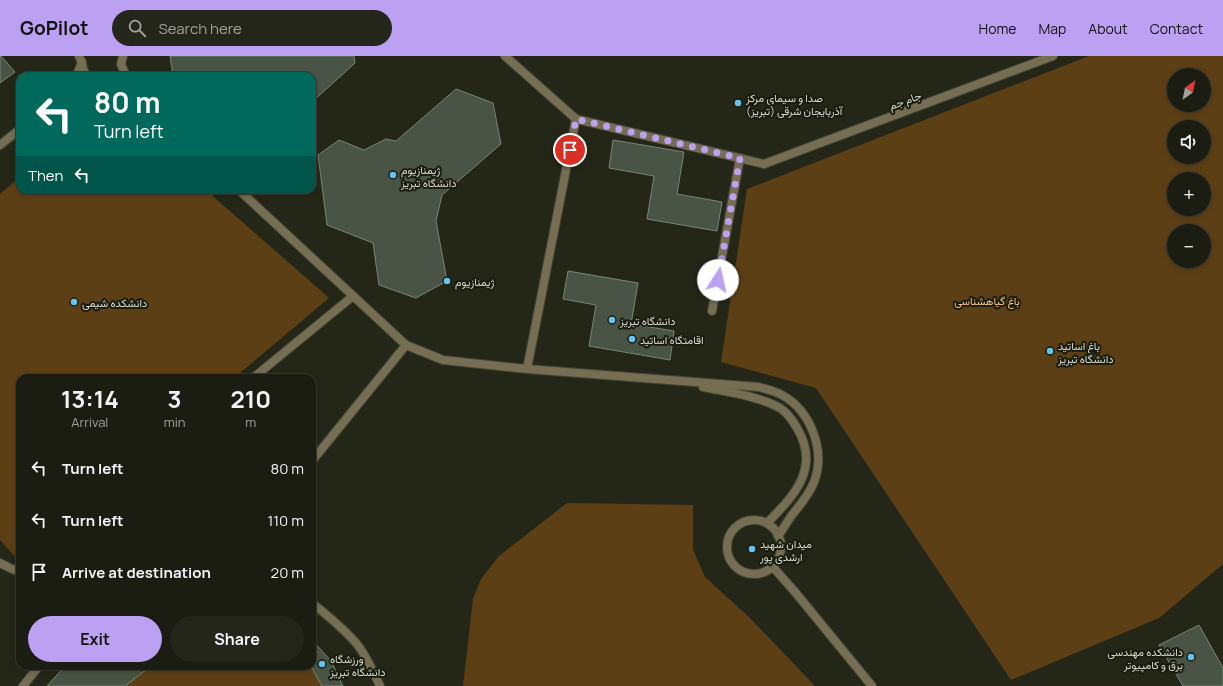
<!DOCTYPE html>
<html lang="en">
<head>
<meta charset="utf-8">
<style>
  :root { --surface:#1b1d12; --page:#24261b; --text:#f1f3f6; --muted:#a0a29f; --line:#393b32; --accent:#bca0f2 }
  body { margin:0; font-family:Manrope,Vazirmatn,sans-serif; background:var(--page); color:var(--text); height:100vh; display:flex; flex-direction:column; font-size:15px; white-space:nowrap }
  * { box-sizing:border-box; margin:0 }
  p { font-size:13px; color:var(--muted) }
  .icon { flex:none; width:22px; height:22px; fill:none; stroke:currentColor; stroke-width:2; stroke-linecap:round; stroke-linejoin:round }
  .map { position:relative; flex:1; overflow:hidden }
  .panel { position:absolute; left:16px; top:318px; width:300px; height:296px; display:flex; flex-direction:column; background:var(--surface); border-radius:12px; box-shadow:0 2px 6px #0003,0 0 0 1px var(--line) }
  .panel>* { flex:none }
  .hud { position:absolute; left:16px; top:16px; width:300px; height:122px; border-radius:12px; box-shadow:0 2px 6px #0003,0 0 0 1px var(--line); background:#00695c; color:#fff; overflow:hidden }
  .needle { width:26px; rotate:33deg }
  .fabs { position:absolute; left:1167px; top:12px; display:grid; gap:8px }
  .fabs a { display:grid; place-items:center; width:44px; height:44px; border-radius:50%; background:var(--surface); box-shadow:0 2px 6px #0003,0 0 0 1px var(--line); font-size:20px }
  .pin { position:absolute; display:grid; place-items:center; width:34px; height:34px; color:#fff; margin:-17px; border:2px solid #fff; border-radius:50%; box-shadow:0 1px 4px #0007 }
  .me { position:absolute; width:44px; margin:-22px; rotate:10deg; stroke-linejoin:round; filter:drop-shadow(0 0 3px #0008) }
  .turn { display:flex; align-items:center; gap:14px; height:84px; padding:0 12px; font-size:18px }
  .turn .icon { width:52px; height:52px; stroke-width:2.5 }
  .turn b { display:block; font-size:28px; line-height:34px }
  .then { display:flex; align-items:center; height:38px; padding:0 12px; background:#0003; gap:8px; font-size:15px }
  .eta { display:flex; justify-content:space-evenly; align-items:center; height:68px; text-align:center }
  .eta b { font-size:24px; font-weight:700; line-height:28px }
  .action { display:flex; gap:8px; margin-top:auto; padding:8px 12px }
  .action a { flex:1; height:46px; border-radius:24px; background:var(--accent); color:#111; font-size:16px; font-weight:700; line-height:46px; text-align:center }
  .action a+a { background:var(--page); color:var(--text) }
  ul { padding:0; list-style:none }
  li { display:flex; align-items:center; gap:12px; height:52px; padding:0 12px }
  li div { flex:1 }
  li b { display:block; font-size:15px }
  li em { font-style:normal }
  header { display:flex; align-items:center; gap:24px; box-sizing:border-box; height:56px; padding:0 20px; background:var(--accent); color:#111 }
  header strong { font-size:19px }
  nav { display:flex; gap:22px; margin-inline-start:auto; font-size:14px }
  .search { width:280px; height:36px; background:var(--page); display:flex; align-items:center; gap:10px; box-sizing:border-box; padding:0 14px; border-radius:22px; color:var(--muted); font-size:15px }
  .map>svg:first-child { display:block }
  .green { fill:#5d3f16; fill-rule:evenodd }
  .building { fill:#495446; stroke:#798576 }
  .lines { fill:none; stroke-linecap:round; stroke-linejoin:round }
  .minor-casing { stroke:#414436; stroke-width:10 }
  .tertiary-casing { stroke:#414436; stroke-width:10 }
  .minor { stroke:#766e52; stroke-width:8 }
  .tertiary { stroke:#766e52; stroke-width:8 }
  .route { stroke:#bca0f2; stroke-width:7; stroke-dasharray:0 12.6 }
  .poi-dot { fill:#67c4f0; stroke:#1a1d0f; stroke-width:1.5 }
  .labels { text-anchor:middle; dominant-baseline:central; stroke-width:4; stroke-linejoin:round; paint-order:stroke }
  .poi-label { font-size:11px; fill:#d8dad1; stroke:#1a1d0f; text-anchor:start }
  .street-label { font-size:11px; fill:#d8dad1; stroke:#1a1d0f }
  .park-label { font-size:11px; fill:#f8c586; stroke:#1a1d0f }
</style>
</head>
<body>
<header>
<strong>GoPilot</strong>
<div class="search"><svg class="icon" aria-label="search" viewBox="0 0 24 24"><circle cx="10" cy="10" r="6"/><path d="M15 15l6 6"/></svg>Search here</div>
<nav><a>Home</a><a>Map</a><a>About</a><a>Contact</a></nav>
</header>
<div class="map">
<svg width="1223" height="630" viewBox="0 0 1223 630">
  <rect width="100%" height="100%" fill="#242718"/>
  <!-- green -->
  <g class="green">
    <path d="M1089,0H1223V508L1159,562L1011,624L816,332L721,306L747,133ZM1174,19H1204V49H1174ZM1174,71H1204V101H1174ZM1174,123H1204V153H1174ZM1174,175H1204V205H1174Z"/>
    <polygon points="20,121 20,134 206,134 329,242 234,322 20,322 20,502 18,504 0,484 0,138"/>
    <polygon points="567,447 693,449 693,494 705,521 749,561 815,630 463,630 473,543 481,523 499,500"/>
    <polygon points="312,584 331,605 343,630 47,630 65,610 312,610"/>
  </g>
  <!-- building -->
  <g class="building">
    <polygon points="0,0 1,0 15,16 0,27"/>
    <polygon points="170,0 354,0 355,7 312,46 312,20 173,20"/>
    <polygon points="456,33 493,47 501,88 442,139 436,165 447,225 416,242 379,229 373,187 327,169 318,99 339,84 364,94 386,83 396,85"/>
    <polygon points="613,84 684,96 677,138 722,146 717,175 647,163 654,120 609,112"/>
    <polygon points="568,215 638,227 631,268 674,275 670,304 589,290 596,249 563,243"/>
    <polygon points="1199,569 1223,612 1223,630 1183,630 1159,589"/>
    <polygon points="312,584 331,605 343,630 322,630 312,612"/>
    <polygon points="65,610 151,610 125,630 47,630"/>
  </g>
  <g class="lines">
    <defs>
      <g id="minor">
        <polyline points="123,0 121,8 126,20"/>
        <polyline points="505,0 576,63 527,313"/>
        <polyline points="82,6 83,13 87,20"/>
        <polyline points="76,20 82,7 79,0"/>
        <polyline points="576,63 764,108"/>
        <polyline points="0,89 20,73"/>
        <path d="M239,134L406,289L443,304L527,313L759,331C766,333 775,335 782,339C811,355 826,395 814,426C809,439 800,449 792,459C787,466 783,473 778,480"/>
        <polyline points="712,255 740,102"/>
        <polyline points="253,322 353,240"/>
        <path d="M703,331C727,336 752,339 774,349C785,353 792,363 797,372C821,412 794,440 767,467"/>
        <polyline points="312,405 406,289"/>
        <circle cx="754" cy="491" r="27"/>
        <polyline points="0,507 14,514 20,511"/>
        <polyline points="772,510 795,536 872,630"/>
        <path d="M312,547C327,559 343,572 356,587C366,599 373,615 380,630"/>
        <polyline points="23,630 39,610"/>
      </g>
      <polyline id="tertiary" points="764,108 1053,0"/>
    </defs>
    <!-- minor casing -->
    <use href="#minor" class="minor-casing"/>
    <!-- tertiary casing -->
    <use href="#tertiary" class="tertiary-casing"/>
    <!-- minor -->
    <use href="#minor" class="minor"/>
    <!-- tertiary -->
    <use href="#tertiary" class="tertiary"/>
  </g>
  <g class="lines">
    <!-- route -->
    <polyline class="route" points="570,94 576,63 740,102 718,224"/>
  </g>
  <!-- markers -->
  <g class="poi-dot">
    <circle cx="738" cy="47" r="4"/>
    <circle cx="393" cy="119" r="4"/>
    <circle cx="447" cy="225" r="4"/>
    <circle cx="74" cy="246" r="4"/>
    <circle cx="612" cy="264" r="4"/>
    <circle cx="632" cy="283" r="4"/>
    <circle cx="1050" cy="295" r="4"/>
    <circle cx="752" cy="493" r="4"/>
    <circle cx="1191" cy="601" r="4"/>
    <circle cx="322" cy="608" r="4"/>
  </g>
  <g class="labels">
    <!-- poi labels -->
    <g class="poi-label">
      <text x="746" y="41">صدا و سیمای مرکز<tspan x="746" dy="13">آذربایجان شرقی (تبریز)</tspan></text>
      <text x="401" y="113">ژیمنازیوم<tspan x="401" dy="13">دانشگاه تبریز</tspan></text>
      <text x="455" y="225">ژیمنازیوم</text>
      <text x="82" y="246">دانشکده شیمی</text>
      <text x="620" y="264">دانشگاه تبریز</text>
      <text x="640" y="283">اقامتگاه اساتید</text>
      <text x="1058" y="289">باغ اساتید<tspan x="1058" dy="13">دانشگاه تبریز</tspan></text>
      <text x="760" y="487">میدان شهید<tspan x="760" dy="13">ارشدی پور</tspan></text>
      <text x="1183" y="595" text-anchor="end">دانشکده مهندسی<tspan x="1183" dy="13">برق و کامپیوتر</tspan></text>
      <text x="330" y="602">ورزشگاه<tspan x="330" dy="13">دانشگاه تبریز</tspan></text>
    </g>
    <!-- street labels -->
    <g class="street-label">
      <text transform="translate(905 44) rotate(-20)">جام جم</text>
    </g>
    <!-- park labels -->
    <g class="park-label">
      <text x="987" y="244">باغ گیاهشناسی</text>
    </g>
  </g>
</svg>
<div class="fabs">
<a><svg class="needle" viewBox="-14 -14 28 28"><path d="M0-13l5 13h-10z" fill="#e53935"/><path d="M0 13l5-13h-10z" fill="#a0a29f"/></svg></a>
<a><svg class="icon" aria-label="sound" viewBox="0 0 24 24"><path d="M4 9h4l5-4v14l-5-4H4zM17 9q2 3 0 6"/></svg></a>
<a>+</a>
<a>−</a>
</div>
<div class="pin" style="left:570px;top:94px;background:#d93025"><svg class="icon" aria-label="arrive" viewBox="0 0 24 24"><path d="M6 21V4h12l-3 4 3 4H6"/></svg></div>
<svg class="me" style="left:718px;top:224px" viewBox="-20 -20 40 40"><circle r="19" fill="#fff"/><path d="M0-13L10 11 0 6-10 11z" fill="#bca0f2"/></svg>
<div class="hud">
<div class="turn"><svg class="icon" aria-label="left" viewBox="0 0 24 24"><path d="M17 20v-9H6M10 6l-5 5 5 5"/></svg><div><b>80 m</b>Turn left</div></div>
<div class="then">Then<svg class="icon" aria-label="left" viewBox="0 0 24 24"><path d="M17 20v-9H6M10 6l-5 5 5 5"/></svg></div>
</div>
<section class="panel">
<div class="eta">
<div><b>13:14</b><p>Arrival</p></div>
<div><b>3</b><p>min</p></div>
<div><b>210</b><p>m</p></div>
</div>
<ul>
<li><svg class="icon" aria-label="left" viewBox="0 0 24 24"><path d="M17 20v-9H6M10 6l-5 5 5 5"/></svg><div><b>Turn left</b></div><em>80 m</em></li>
<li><svg class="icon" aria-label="left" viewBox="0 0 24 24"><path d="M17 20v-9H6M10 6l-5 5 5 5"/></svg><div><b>Turn left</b></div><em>110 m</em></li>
<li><svg class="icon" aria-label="arrive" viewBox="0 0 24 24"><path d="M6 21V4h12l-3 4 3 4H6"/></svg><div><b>Arrive at destination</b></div><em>20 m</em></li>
</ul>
<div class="action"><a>Exit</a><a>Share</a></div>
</section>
</div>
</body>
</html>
